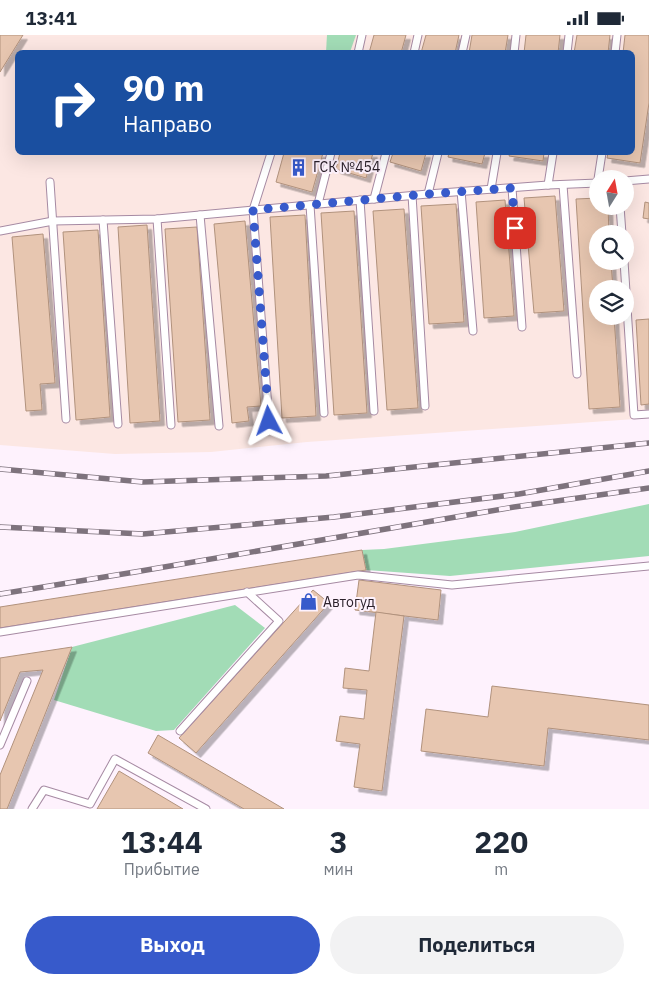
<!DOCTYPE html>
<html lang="ru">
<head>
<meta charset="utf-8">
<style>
  :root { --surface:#fff; --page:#f2f2f3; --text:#1f2937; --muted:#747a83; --accent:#375acb }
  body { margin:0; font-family:"IBM Plex Sans",sans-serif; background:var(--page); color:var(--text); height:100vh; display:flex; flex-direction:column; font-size:19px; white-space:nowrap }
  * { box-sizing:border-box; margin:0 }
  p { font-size:16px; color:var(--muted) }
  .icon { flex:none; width:28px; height:28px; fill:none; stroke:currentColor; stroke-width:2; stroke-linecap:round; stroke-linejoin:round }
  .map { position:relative; height:774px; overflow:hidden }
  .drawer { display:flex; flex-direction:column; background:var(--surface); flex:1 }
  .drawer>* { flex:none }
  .guide { position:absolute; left:15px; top:15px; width:620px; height:105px; border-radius:8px; box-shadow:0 5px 20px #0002; background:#1a4fa0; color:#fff; overflow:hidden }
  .needle { width:32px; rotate:11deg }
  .tools { position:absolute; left:589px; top:135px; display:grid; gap:10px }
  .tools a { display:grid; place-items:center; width:45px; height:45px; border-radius:50%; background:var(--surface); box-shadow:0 5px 20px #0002; font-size:25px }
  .pin { position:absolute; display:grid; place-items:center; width:42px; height:42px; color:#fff; margin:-21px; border-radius:10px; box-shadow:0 2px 8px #0006 }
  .me { position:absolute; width:55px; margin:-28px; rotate:356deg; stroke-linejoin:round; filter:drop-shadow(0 0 4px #0008) }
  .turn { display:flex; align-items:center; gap:18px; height:105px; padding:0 25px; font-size:22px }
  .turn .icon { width:65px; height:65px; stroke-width:2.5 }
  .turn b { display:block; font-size:35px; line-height:42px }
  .eta { display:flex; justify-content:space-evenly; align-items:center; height:85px; text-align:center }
  .eta b { font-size:30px; font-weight:700; line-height:35px }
  .action { display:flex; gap:10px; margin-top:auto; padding:10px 25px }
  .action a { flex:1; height:58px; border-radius:30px; background:var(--accent); color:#fff; font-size:20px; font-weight:700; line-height:58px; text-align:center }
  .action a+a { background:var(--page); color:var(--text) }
  .status { display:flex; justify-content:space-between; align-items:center; height:35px; padding:0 25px; background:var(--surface); direction:ltr }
  .status svg { height:14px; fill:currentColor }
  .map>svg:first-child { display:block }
  .industrial { fill:#fce7e3; fill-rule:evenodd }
  .green { fill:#a2dcb6 }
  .building { fill:#e7c6b0; stroke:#b1927d; filter:url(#shadow) }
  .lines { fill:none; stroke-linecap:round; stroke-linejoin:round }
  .service-casing { stroke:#a68aa3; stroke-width:9 }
  .service { stroke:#fff; stroke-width:7 }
  .rail-casing { stroke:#7e737d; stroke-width:5.5 }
  .rail { stroke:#fef2fd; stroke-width:4; stroke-dasharray:11; stroke-linecap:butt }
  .route { stroke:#375acb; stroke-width:9; stroke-dasharray:0 16.2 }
  .labels { text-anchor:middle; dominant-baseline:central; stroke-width:4; stroke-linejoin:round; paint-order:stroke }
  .poi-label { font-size:14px; fill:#2b202a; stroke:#fef2fd; text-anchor:start }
</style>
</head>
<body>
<div class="status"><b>13:41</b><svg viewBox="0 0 49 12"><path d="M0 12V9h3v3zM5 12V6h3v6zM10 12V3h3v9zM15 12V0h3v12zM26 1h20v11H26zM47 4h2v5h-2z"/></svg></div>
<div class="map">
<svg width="649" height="774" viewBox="0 0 649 774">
  <defs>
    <filter id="shadow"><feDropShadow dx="4.5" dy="4.5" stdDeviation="0" flood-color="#0004"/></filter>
  </defs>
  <rect width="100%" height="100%" fill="#fef2fd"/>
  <!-- industrial -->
  <path class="industrial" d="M0,0H649V383L307,407L211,417L115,419L0,410ZM18,18H632V118H18ZM598,144H625V171H598ZM598,199H625V226H598ZM598,254H625V281H598Z"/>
  <!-- green -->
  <g class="green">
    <polygon points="327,0 356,0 350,17 326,17"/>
    <polygon points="649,469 649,521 450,541 366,535 362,515 384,514 515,497"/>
    <polygon points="235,570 265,593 174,695 156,696 54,665 72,612"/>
  </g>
  <!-- building -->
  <g class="building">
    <polygon points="0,0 23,0 0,37"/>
    <polygon points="374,0 406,0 401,18 369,18"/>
    <polygon points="426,0 459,0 455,18 421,18"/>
    <polygon points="472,0 508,0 505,18 469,18"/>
    <polygon points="526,0 560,0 558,18 524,18"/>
    <polygon points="577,0 610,0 608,18 574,18"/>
    <polygon points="625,0 649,0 649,68 640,128 607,123 608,118 632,118 632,18 623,18"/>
    <polygon points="284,118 323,118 312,157 276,147"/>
    <polygon points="340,118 373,118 366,143 336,134"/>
    <polygon points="393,118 426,118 421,136 390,127"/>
    <polygon points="449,118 485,118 482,129 448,122"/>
    <polygon points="510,118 544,118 543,126 509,121"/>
    <polygon points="555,161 564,276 534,278 524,163"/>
    <polygon points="598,163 598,171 608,171 609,199 598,199 598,226 611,226 613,254 598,254 598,281 614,281 620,372 589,374 576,164"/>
    <polygon points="505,165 514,281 484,283 476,167"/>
    <polygon points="645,167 649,168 649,184 643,183"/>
    <polygon points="456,169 464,287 429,289 421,171"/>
    <polygon points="404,174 418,373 387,375 373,176"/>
    <polygon points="354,176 367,378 334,380 321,178"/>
    <polygon points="305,180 316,381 282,383 270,182"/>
    <polygon points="245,186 261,371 247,372 249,386 232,388 214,189"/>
    <polygon points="147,190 160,386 130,388 118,192"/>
    <polygon points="197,192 210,385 178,387 165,194"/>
    <polygon points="98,195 110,382 76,385 63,197"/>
    <polygon points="43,199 55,348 40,349 42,375 26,376 12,202"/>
    <polygon points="649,284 649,369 641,370 636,285"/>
    <polygon points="362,515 366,535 0,593 0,572"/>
    <polygon points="359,545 441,555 438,585 355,575"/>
    <polygon points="313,555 329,568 196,718 179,703"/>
    <polygon points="376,577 404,581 382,756 354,752 360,709 336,706 340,681 364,684 367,655 343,653 345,633 369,636"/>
    <polygon points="72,612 7,774 0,774 0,740 43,635 20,637 0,686 0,623"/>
    <polygon points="492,651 649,670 649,705 548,693 544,731 421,716 426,674 488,682"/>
    <polygon points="158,700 284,774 244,774 148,718"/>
    <polygon points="119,736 183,774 97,774"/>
  </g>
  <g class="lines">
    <defs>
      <g id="service">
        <polyline points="358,18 362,0"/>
        <polyline points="414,18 418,0"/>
        <polyline points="462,18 466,0"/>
        <polyline points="514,18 516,0"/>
        <polyline points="567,18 569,0"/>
        <polyline points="615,18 617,0"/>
        <polyline points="598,144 602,118"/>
        <polyline points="625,146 649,144"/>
        <polyline points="50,147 66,384"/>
        <polyline points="548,150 553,118"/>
        <polyline points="563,150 577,339"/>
        <polyline points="512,153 522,292"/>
        <polyline points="491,154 497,118"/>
        <polyline points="461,156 473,296"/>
        <polyline points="428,159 438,118"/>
        <polyline points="412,160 425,371"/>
        <polyline points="374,164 386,118"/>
        <polyline points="360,165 374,376"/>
        <polyline points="318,169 331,118"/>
        <polyline points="310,170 324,378"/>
        <polyline points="620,171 622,199"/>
        <polyline points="200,180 219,391"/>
        <polyline points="157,184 171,390"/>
        <polyline points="103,185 118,389"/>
        <polyline points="0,196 53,186 157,184 428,159 548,150 598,148"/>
        <polyline points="624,226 634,380 649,379"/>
        <polyline points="269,386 253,175 271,118"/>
        <polyline points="0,597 358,540 452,550 649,531"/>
        <polyline points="180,696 279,586 247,557"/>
        <polyline points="0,710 27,646"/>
        <polyline points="32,774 44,755 90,769 115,724 206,774"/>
      </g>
    </defs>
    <!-- service casing -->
    <use href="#service" class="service-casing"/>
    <!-- service -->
    <use href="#service" class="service"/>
    <defs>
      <g id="rail">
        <polyline points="0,434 143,447 326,441 649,408"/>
        <polyline points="0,492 143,499 334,482 519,459 649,436"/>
        <polyline points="0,559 135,537 514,472 649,453"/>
      </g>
    </defs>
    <!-- rail casing -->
    <use href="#rail" class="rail-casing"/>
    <!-- rail -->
    <use href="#rail" class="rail"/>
  </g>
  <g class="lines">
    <!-- route -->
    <polyline class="route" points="269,386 253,175 428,159 512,153 515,193"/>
  </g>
  <!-- icons -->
  <defs>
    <symbol id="building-bare" viewBox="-9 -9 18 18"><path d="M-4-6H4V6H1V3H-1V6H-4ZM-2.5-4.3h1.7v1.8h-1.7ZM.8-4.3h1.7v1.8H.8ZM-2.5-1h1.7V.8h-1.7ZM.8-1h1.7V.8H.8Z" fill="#375acb" stroke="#fef2fd" stroke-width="2.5" paint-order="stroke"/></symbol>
    <symbol id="shop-bare" viewBox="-9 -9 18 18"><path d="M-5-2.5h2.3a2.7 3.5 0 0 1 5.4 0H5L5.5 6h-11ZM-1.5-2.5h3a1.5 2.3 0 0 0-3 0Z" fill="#375acb" stroke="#fef2fd" stroke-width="2.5" paint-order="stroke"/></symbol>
  </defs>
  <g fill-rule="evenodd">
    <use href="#building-bare" x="286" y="120" width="25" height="25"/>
    <use href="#shop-bare" x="296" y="554" width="25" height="25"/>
  </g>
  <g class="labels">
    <!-- poi labels -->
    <g class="poi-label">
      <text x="313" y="132">ГСК №454</text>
      <text x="323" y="567">Автогуд</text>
    </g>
  </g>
</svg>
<div class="tools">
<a><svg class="needle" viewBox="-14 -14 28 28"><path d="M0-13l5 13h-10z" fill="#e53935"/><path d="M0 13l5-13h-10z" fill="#747a83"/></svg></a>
<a><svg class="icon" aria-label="search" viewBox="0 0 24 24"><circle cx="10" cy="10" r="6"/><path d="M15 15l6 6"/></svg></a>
<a><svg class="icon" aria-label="layers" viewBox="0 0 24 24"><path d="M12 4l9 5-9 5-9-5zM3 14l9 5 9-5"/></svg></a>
</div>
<div class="pin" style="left:515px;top:193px;background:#d93025"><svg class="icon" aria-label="arrive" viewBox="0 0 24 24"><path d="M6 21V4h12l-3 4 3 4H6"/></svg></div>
<svg class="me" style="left:269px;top:386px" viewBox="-20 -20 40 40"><path d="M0-17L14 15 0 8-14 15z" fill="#375acb" stroke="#fff" stroke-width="4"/></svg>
<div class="guide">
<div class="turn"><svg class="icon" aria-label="right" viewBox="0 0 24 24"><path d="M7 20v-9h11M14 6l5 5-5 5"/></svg><div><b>90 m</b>Направо</div></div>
</div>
</div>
<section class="drawer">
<div class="eta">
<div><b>13:44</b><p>Прибытие</p></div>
<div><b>3</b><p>мин</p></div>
<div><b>220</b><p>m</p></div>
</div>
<div class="action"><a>Выход</a><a>Поделиться</a></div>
</section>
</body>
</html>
